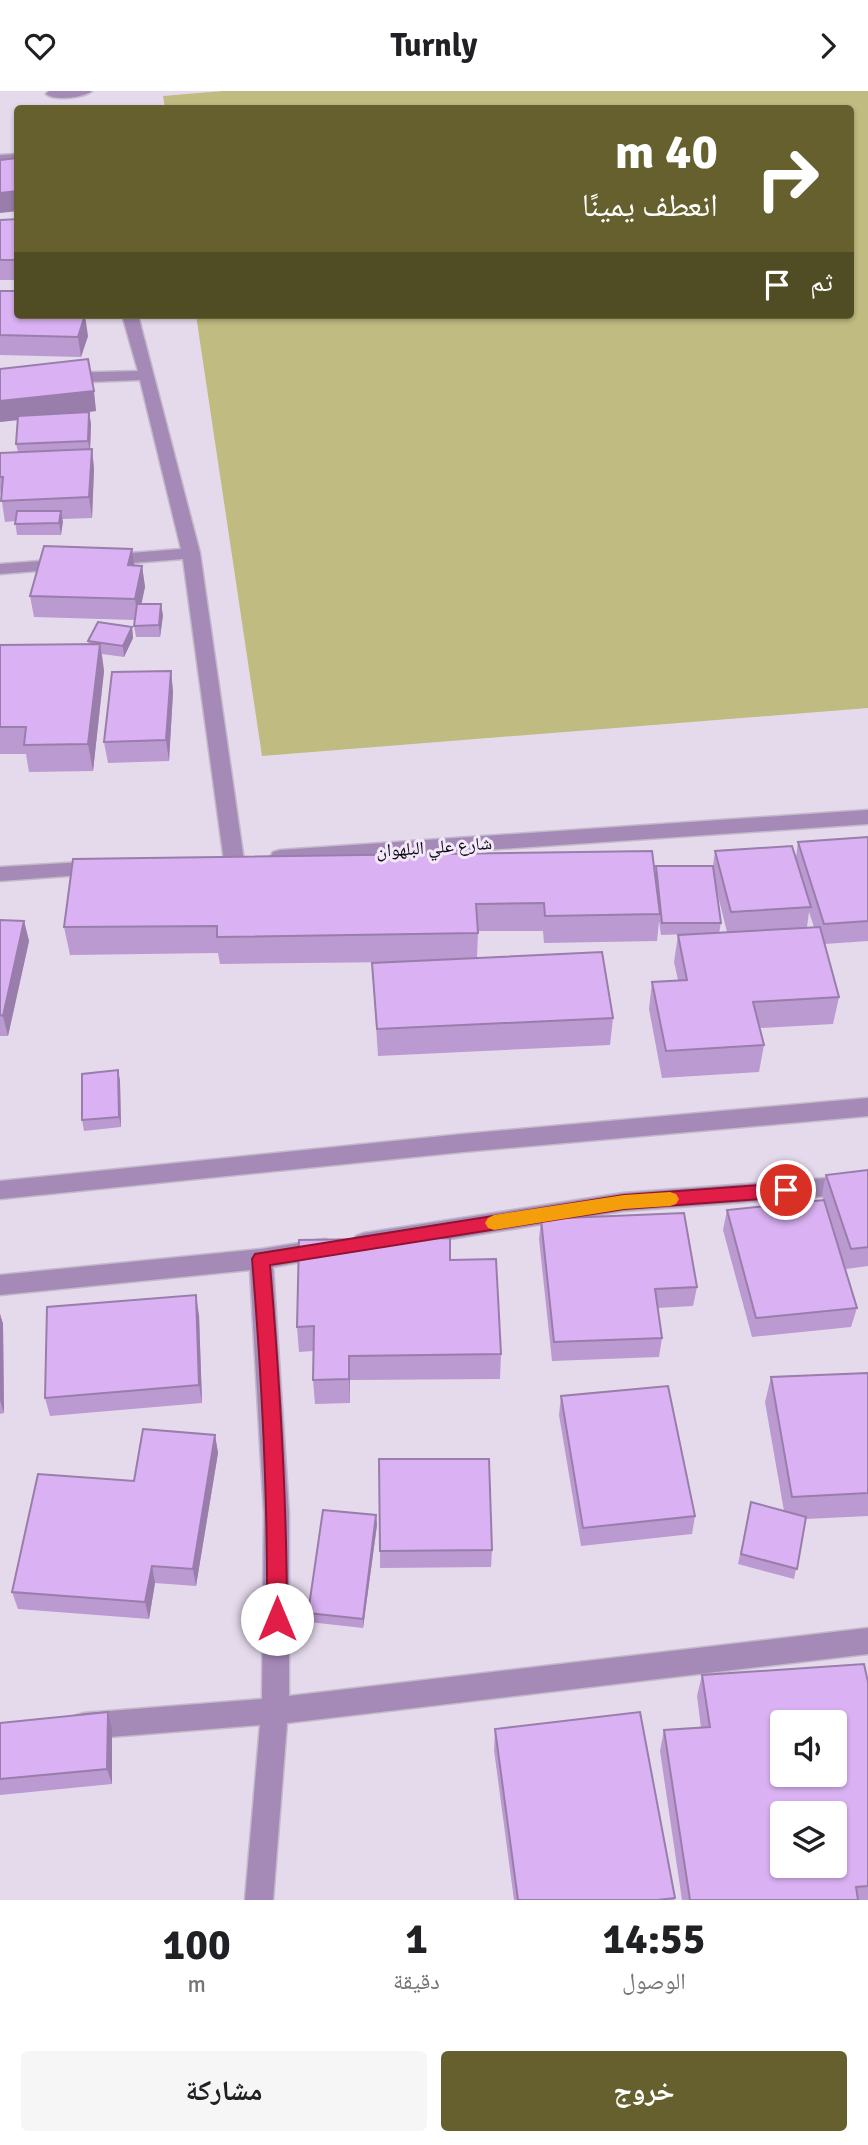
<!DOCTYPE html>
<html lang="ar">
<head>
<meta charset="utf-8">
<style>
  :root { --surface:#fff; --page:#f6f6f6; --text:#202124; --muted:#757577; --accent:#65602d }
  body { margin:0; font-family:Signika,"Noto Naskh Arabic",sans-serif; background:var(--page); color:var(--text); direction:rtl; height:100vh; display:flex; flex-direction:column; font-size:26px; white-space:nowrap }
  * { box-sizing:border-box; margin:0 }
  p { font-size:23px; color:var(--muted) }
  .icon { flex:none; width:38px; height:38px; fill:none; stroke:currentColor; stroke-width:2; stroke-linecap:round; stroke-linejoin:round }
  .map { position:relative; height:1809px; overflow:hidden; direction:ltr }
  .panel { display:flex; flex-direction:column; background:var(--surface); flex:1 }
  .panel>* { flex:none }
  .hud { position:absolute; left:14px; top:14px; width:840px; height:214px; border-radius:7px; box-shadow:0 2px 5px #0004; direction:rtl; background:#65602d; color:#fff; overflow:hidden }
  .buttons { position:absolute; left:770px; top:1619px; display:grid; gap:14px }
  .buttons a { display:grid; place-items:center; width:77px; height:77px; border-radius:7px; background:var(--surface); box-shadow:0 2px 5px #0004; font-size:35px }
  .pin { position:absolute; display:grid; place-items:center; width:60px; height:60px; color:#fff; margin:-30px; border:4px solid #fff; border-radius:50%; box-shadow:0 2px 7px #0007 }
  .me { position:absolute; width:77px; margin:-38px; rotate:0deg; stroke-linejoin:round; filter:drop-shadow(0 0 5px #0008) }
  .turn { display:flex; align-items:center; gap:24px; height:147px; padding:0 21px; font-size:32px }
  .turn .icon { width:91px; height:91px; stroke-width:2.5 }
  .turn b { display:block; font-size:49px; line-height:60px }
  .then { display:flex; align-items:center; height:66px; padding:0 21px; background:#0003; gap:14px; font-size:26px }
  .eta { display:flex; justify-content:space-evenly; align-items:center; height:119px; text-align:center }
  .eta b { font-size:42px; font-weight:700; line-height:49px }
  .primary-button { display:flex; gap:14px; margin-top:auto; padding:14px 21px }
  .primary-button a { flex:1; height:80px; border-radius:7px; background:var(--accent); color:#fff; font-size:28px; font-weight:700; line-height:80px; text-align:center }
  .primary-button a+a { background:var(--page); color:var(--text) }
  header { display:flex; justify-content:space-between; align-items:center; height:91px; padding:0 21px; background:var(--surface); font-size:32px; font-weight:700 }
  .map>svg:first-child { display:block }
  .green { fill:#c0bb81 }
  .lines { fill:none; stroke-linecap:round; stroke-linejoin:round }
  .minor-casing { stroke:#c2b9c9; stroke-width:3 }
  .minor { fill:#a58ab7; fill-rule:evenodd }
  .wall { fill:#bb99d1; fill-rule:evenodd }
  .shaded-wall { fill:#997daa }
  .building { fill:#dab2f3; stroke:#997daa; stroke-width:2; fill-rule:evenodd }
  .route { fill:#e11d48; stroke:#92132f; stroke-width:2 }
  .slow { fill:#f59e0b }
  .labels { text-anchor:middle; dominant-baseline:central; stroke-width:6; stroke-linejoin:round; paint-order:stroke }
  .street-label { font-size:18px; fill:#0d0a0f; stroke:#f2e8f9 }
</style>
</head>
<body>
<header><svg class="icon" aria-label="forward" viewBox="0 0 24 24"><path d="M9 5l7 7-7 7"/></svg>Turnly<svg class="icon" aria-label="heart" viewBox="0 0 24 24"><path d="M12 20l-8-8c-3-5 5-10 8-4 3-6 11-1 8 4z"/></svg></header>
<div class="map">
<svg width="868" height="1809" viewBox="0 0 868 1809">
  <rect width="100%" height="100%" fill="#e5daec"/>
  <!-- green -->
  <polygon class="green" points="223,0 868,0 868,617 262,665 196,224 850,224 850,18 165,17 163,5"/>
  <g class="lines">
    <defs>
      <g id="minor">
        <path d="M49,0H92C83,7 55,10 46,3Z"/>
        <polygon points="18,63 18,71 0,72 0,64"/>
        <polygon points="122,224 138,224 200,462 244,770 241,775 227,775 224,770 183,468 106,474 97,469 106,464 181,458 140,289 62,292 54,287 62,282 138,280"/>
        <polygon points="67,468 76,473 73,477 0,483 0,473"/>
        <polygon points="868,719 868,733 280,773 273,771 270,766 273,761 280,759"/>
        <polygon points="101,770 108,772 111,777 108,782 0,790 0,776"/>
        <polygon points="868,1007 868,1025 463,1061 0,1108 0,1090 463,1043"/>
        <polygon points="868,1084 868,1102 623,1120 364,1162 356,1159 352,1152 356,1145 364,1142 623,1102"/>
        <polygon points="325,1148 333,1151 337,1158 333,1165 273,1176 289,1423 289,1605 868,1537 868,1563 287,1632 273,1809 245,1809 260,1634 84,1648 74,1645 70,1635 74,1625 84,1622 262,1608 264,1423 250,1179 0,1204 0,1184 261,1158"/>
      </g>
    </defs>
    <!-- minor casing -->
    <use href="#minor" class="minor-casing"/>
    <!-- minor -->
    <use href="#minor" class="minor"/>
  </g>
  <!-- wall -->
  <g class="wall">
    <polygon points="18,128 18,189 0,189 0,129"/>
    <polygon points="0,200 88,245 81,266 0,264"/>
    <polygon points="88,268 96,320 82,322 89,321 91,333 90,358 92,358 94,378 92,427 62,428 61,444 17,444 15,430 5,431 0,398 0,362 18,361 16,353 18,329 0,331 0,278"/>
    <polygon points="132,458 134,474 142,475 145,496 141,513 163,524 160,546 136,546 134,535 135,529 34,526 30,505"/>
    <polygon points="132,536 133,547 124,566 102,563 104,580 93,680 29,681 26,663 0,663 0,554 89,553 88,550"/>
    <polygon points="171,580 173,601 169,670 108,672 104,651"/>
    <path d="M868,746V850L825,853L839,906L833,933L760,937L764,954L759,981L662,987L649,918L652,891L678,889L674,871L678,844L690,843L661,844L659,830L657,850L544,852L543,840H478L477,867L613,927L610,954L378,965L372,872L400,871L220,873L218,862L70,864L64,836L655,783L656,775H713L715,760L796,766L798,751ZM716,797L727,841L719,842L721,832ZM809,821L814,836H807Z"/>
    <polygon points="0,829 24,830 29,850 8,945 0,945"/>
    <polygon points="118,979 120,990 121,1036 84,1040 82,1029"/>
    <polygon points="868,1079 868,1175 846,1178 834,1143 857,1217 851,1236 752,1246 723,1139 727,1119 823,1109 822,1103 826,1084"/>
    <polygon points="541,1128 697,1196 693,1215 657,1217 662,1247 659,1266 552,1270 539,1148"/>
    <polygon points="450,1169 501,1263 500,1288 350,1289 350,1312 315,1313 313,1289 313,1260 299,1261 297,1236"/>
    <polygon points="0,1223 3,1233 4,1322 0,1323"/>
    <polygon points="199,1224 202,1312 50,1325 45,1307"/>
    <polygon points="868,1282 868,1425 806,1428 794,1488 738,1473 751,1411 784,1420 765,1311 771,1286"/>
    <polygon points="561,1305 695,1425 692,1443 581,1455 559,1324"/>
    <polygon points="215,1344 218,1362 196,1495 155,1492 149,1528 18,1518 12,1501 134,1390"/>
    <polygon points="376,1424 377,1434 363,1537 309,1531 308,1522"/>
    <polygon points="492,1459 491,1476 380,1477 380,1460"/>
    <polygon points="702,1584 868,1591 868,1809 682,1809 660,1660 664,1639 701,1637 697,1605"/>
    <polygon points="108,1621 112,1637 112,1693 0,1704 0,1632"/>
    <polygon points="495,1638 675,1807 674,1809 514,1809 494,1659"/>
  </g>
  <!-- shaded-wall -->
  <g class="shaded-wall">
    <polygon points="18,100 18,120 0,122 0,102"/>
    <polygon points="85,224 88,245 81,266 78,246"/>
    <polygon points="94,300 96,320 0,331 0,310"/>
    <polygon points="89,321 91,333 90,361 88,350"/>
    <polygon points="92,358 94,378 92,427 89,406"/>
    <polygon points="61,420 63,431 61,444 59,432"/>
    <polygon points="132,458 135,479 128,474"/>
    <polygon points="142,475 145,496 138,529 135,508"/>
    <polygon points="161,513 163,524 160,546 159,534"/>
    <polygon points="132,536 133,547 124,566 123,555"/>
    <polygon points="100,553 104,580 93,680 88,653"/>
    <polygon points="171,580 173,601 169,670 166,649"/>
    <polygon points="24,830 29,850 8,945 3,925"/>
    <polygon points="118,979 120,990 121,1036 119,1026"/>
    <polygon points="196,1204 199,1224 202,1312 199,1294"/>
    <polygon points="0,1223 3,1233 4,1322 0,1309"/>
    <polygon points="349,1265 350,1289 350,1312 349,1288"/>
    <polygon points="215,1344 218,1362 196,1495 193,1478"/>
    <polygon points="376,1424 377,1434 363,1537 363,1528"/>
    <polygon points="152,1475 155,1492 149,1528 145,1511"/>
    <polygon points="108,1621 112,1637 112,1693 107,1678"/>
  </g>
  <!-- building -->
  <g class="building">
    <polygon points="17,67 18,100 0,102 0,69"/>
    <polygon points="18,128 18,169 0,169 0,129"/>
    <polygon points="0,200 18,200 18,224 85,224 78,246 0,244"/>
    <polygon points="88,268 94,300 0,310 0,278"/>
    <polygon points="89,321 88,350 16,353 18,325"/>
    <polygon points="92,358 89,406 1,410 3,386 0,386 0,362"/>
    <polygon points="17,420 61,420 59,432 15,433"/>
    <polygon points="44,455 132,458 128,474 142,475 135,508 30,505"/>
    <polygon points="137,513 161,513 159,534 134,535"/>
    <polygon points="98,531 132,536 123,555 88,550"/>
    <polygon points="100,553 88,653 24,654 26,636 0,636 0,554"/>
    <polygon points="171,580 166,649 104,651 112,581"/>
    <polygon points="868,746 868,830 824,833 798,751"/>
    <polygon points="792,755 811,816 731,821 715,760"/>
    <polygon points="652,760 660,823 545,825 544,812 476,813 478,842 217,846 217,835 64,836 73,768"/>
    <polygon points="656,775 713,775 721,832 662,832"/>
    <polygon points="0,829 24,830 3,925 0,924"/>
    <polygon points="820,836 839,906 753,911 764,954 666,960 652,891 687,889 678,844"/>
    <polygon points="602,861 613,927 377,938 372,872"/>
    <polygon points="118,979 119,1026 82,1029 82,983"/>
    <polygon points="868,1079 868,1156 851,1158 826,1084"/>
    <polygon points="824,1109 857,1217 756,1227 727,1119"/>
    <polygon points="684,1122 697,1196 655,1198 662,1247 554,1251 541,1128"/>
    <polygon points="450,1147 450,1169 496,1168 501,1263 349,1265 349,1288 313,1289 314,1235 297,1236 299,1149"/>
    <polygon points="196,1204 199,1294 45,1307 47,1216"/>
    <polygon points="868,1282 868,1402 792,1406 771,1286"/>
    <polygon points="668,1295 695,1425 583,1437 561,1305"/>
    <polygon points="143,1338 215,1344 193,1478 152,1475 145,1511 12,1501 38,1383 134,1390"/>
    <polygon points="379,1368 489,1368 492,1459 380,1460"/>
    <polygon points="751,1411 806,1426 797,1478 741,1463"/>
    <polygon points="323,1419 376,1424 363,1528 308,1522"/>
    <path d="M864,1573L868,1591V1795L856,1796L858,1809H690L664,1639L710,1636L702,1584ZM782,1631H835V1684H782ZM782,1722H835V1774H782Z"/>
    <polygon points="108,1621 107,1678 0,1688 0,1632"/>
    <polygon points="640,1621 675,1807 657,1809 518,1809 495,1638"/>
  </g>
  <!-- route -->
  <path class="route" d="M786,1092L793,1094L795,1099L793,1104L786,1106L624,1118L270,1174C280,1292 287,1410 287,1528L284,1534L277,1537L270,1534L267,1528C268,1408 262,1288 252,1168L255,1163L624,1104Z"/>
  <!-- slow -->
  <polygon class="slow" points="670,1101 676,1103 679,1108 676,1113 670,1115 624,1118 494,1139 488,1137 485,1132 488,1127 494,1124 624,1104"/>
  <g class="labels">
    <!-- street labels -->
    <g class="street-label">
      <text transform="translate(434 756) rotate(-4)">شارع علي البلهوان</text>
    </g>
  </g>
</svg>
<div class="buttons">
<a><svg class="icon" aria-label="sound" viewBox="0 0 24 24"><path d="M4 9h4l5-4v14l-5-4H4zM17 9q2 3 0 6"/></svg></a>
<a><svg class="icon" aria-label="layers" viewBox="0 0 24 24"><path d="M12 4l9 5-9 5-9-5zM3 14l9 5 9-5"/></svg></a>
</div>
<div class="pin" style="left:786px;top:1099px;background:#d93025"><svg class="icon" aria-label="arrive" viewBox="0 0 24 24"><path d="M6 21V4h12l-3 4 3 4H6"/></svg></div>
<svg class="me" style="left:277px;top:1528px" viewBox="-20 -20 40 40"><circle r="19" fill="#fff"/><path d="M0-13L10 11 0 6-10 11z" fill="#e11d48"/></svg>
<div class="hud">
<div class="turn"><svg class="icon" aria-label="right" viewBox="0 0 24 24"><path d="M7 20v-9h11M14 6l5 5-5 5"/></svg><div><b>40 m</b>انعطف يمينًا</div></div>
<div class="then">ثم<svg class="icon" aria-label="arrive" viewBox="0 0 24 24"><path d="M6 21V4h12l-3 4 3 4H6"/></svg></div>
</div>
</div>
<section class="panel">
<div class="eta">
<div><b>14:55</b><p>الوصول</p></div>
<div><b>1</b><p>دقيقة</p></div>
<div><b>100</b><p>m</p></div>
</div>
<div class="primary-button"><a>خروج</a><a>مشاركة</a></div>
</section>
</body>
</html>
